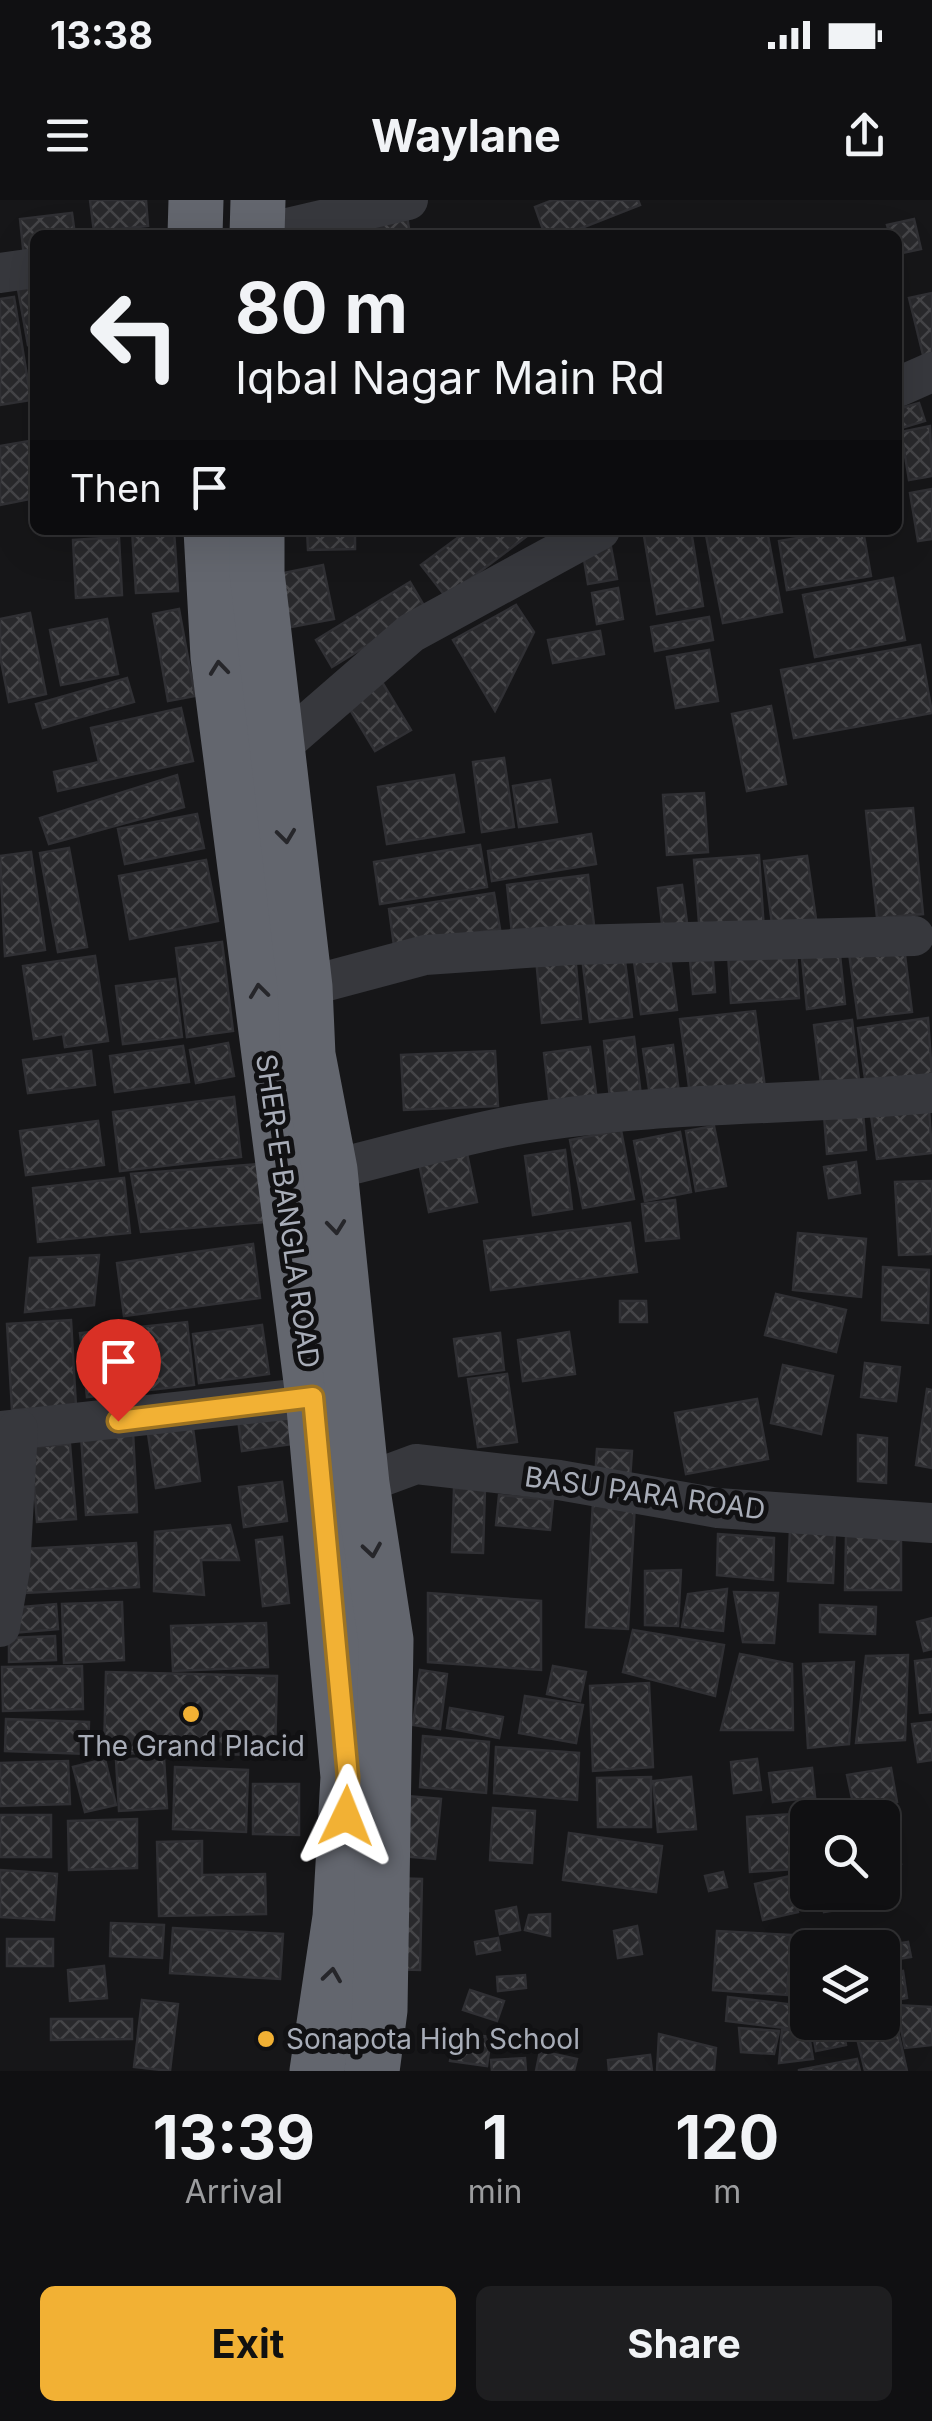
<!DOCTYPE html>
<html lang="en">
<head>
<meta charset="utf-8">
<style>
  :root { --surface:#101012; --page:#1e1e20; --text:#f1f3f6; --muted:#9c9d9f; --line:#303032; --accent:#f2b134 }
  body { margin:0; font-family:Inter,sans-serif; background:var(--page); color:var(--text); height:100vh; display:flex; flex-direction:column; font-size:38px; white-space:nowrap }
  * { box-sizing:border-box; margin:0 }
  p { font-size:32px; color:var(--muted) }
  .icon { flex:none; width:55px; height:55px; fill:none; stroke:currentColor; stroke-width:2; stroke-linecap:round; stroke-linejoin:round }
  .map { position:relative; height:1871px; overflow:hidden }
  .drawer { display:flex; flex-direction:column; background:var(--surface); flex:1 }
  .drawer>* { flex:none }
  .hud { position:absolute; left:30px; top:30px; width:872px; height:305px; border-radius:15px; box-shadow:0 10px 40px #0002,0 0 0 2px var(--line); background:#101012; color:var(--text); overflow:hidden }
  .controls { position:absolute; left:790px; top:1600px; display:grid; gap:20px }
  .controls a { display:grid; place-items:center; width:110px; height:110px; border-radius:15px; background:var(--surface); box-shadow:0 10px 40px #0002,0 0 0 2px var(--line); font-size:50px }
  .pin { position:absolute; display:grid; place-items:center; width:85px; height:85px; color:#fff; margin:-102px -42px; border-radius:50% 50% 50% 0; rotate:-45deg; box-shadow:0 0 10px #0007 }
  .pin .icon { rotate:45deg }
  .me { position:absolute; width:110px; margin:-55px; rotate:2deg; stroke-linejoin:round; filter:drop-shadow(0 0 8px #0008) }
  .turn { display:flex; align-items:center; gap:35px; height:210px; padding:0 40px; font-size:45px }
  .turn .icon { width:130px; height:130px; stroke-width:2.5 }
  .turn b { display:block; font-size:70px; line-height:85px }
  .then { display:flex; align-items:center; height:95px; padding:0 40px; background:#0003; gap:20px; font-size:38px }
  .eta { display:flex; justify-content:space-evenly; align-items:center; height:170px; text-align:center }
  .eta b { font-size:60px; font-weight:700; line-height:70px }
  .button { display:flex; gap:20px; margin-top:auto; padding:20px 40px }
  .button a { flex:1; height:115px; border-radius:15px; background:var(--accent); color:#111; font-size:40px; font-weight:700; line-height:115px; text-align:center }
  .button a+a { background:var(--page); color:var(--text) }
  .status { display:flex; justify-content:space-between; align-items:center; height:70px; padding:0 50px; background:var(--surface); direction:ltr }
  .status svg { height:28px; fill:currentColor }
  header { display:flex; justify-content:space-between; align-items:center; height:130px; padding:0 40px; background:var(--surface); font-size:45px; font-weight:700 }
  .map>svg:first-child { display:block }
  .building { fill:url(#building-cross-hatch); stroke:#303034; stroke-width:2.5 }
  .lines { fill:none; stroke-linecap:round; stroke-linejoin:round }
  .minor { stroke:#37383d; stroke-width:40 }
  .highway { stroke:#63666e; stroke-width:55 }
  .oneway { stroke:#26262a }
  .route-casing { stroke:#9d7322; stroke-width:25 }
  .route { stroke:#f2b134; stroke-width:18 }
  .poi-dot { fill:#f2b134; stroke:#111113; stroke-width:4 }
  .labels { text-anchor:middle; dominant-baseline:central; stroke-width:10; stroke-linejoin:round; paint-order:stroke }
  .street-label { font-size:28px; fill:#a8adb8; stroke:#111113 }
  .poi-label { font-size:28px; fill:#a8adb8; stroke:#111113 }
</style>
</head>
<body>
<div class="status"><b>13:38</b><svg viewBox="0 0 49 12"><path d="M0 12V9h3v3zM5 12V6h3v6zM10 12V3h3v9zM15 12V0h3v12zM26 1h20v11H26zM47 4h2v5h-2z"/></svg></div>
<header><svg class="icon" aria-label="menu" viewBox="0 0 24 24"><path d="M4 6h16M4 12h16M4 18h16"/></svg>Waylane<svg class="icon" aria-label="share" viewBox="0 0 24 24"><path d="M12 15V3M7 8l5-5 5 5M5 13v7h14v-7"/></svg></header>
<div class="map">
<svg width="932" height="1871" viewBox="0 0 932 1871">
  <defs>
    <pattern id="building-cross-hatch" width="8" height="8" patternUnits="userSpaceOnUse" patternTransform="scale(2.5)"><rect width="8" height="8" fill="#29292c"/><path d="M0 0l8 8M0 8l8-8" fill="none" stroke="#454548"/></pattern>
  </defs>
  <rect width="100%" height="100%" fill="#161618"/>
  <!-- building -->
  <g class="building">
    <polygon points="90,0 146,0 148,26 94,32"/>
    <polygon points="553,0 638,0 640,5 564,35 545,35 535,7"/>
    <polygon points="405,3 410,35 321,35"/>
    <polygon points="72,13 75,35 35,35 35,56 24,57 20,19"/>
    <polygon points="914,19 921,49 898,54 898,35 890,35 887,25"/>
    <polygon points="35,81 35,144 28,145 17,84"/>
    <polygon points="932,93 932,157 924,159 909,98"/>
    <polygon points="14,97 31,200 0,205 0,99"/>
    <polygon points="919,203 925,221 898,229 898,209"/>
    <polygon points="930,226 932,276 909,280 901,232"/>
    <polygon points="35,240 35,298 0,305 0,246"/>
    <polygon points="932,289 932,339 918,341 910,293"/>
    <polygon points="132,330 174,330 178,391 136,393"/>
    <polygon points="307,330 355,330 355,349 308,350"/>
    <polygon points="468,330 535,330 446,397 421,365"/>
    <polygon points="643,330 691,330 703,406 657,414"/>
    <polygon points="705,330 767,330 782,412 723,423"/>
    <polygon points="846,330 863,330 871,376 787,390 779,341"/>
    <polygon points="119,337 122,395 76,398 73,340"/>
    <polygon points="611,347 617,379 588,384 583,353"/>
    <polygon points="323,365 334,419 275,430 264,377"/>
    <polygon points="893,378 905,440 815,457 803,395"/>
    <polygon points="410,382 426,409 332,467 316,440"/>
    <polygon points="618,388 623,419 597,424 592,393"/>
    <polygon points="516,405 534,432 495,511 453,440"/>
    <polygon points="179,409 195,496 168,501 153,414"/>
    <polygon points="30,413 46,494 9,502 0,456 0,419"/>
    <polygon points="709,417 713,440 655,451 651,427"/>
    <polygon points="107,419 118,474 61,485 50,430"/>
    <polygon points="600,431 604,454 553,463 548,440"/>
    <polygon points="920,445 932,513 794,538 781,470"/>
    <polygon points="709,450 718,501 676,508 667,457"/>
    <polygon points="379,477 411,530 375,551 343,498"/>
    <polygon points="127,478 134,502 43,528 36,504"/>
    <polygon points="771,506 786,584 747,591 732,514"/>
    <polygon points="181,508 193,561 58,591 54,572 99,562 91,528"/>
    <polygon points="504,558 514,627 482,632 473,562"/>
    <polygon points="177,575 184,607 49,644 40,618"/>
    <polygon points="454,575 464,632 387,644 378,587"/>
    <polygon points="550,580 557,622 519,627 513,586"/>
    <polygon points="704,593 708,652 667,655 663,595"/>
    <polygon points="913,608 923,714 877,718 866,611"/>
    <polygon points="197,614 204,648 125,664 118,629"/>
    <polygon points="591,634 596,664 492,681 488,651"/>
    <polygon points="480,645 487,687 380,704 374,662"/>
    <polygon points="69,648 87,747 58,752 40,653"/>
    <polygon points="31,652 45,750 5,756 0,656"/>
    <polygon points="759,655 764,730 700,735 694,660"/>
    <polygon points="807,656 817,726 773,732 764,661"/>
    <polygon points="206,660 218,721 130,739 119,676"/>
    <polygon points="588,675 595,733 513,743 507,685"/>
    <polygon points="682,685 688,730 663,733 658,688"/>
    <polygon points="494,693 500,729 394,746 389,709"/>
    <polygon points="222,742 233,831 187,837 176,748"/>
    <polygon points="839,745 845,804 807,809 801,748"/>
    <polygon points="712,746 715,792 693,794 689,748"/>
    <polygon points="904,747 912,812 858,818 849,753"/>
    <polygon points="796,749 799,798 731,803 728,753"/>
    <polygon points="669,750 677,810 641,814 633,754"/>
    <polygon points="624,753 632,817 590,822 582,757"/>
    <polygon points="575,754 581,819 542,823 536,758"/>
    <polygon points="95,756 108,841 65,847 63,834 34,839 23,766"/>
    <polygon points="175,779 182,837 123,844 116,786"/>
    <polygon points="755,811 765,888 690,895 680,819"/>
    <polygon points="928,818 932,876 866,886 858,828"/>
    <polygon points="852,820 860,888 822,892 814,825"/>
    <polygon points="634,837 641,896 610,899 604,841"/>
    <polygon points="228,843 234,876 196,883 190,850"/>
    <polygon points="673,845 679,893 650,896 643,849"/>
    <polygon points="183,846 189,882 115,892 110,856"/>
    <polygon points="590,847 597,901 550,907 544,853"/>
    <polygon points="91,851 95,885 28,893 23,860"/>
    <polygon points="495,851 498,906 404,910 401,855"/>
    <polygon points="234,897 241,957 120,971 113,912"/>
    <polygon points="929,908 932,953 877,959 871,915"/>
    <polygon points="863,912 866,950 827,954 824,915"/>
    <polygon points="98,921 104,965 26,975 20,931"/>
    <polygon points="714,926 726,986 696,991 686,931"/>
    <polygon points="621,930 634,999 583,1008 570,940"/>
    <polygon points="680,932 691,992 645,1001 634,941"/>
    <polygon points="463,934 477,1002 429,1012 415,943"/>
    <polygon points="565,950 572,1009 533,1015 525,956"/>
    <polygon points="856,962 860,993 829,998 824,967"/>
    <polygon points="259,964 265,1022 141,1032 131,974"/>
    <polygon points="124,978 130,1033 38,1042 33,988"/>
    <polygon points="932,981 932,1054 899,1055 895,982"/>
    <polygon points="675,1000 679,1038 646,1041 642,1004"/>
    <polygon points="630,1023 637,1072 491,1090 484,1041"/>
    <polygon points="798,1033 866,1039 861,1097 793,1090"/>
    <polygon points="253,1044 260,1098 124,1116 117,1063"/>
    <polygon points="99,1055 94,1105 25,1112 30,1058"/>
    <polygon points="883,1067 929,1070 928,1123 882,1120"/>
    <polygon points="776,1094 846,1110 836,1152 765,1135"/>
    <polygon points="620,1101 646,1101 647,1122 620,1122"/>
    <polygon points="71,1120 76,1206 12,1210 7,1124"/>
    <polygon points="187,1122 194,1185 87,1197 80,1133"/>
    <polygon points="262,1125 269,1174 199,1183 193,1134"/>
    <polygon points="569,1132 575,1174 523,1181 518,1140"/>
    <polygon points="500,1133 504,1170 459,1176 454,1139"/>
    <polygon points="865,1163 900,1167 896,1201 861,1197"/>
    <polygon points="783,1165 833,1176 821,1234 771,1223"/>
    <polygon points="507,1174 517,1242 478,1247 468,1179"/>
    <polygon points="927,1189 932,1190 932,1268 916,1265"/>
    <polygon points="757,1199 768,1259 686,1274 675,1213"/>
    <polygon points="288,1212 293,1244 242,1251 238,1219"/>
    <polygon points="193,1228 200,1281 156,1288 148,1234"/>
    <polygon points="133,1231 137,1312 86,1315 81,1234"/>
    <polygon points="858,1235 887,1238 886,1283 858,1281"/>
    <polygon points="70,1244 76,1319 37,1322 31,1247"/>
    <polygon points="597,1249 632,1251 630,1280 595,1279"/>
    <polygon points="282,1282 287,1321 244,1327 239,1287"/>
    <polygon points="454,1288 485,1289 483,1353 452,1352"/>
    <polygon points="499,1295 553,1300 550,1330 496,1325"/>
    <polygon points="593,1301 635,1303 628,1429 586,1427"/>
    <polygon points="230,1325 239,1360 201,1360 204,1395 154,1391 155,1332"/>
    <polygon points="790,1328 835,1330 833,1383 788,1381"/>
    <polygon points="718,1334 774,1338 773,1380 717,1375"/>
    <polygon points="846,1336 901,1336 901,1390 845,1390"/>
    <polygon points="282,1337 289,1403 263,1406 256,1340"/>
    <polygon points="136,1343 139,1387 25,1393 23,1349"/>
    <polygon points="681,1370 678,1426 645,1425 645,1371"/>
    <polygon points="727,1389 723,1431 682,1427 688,1394"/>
    <polygon points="734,1392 778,1393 774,1443 743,1442"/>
    <polygon points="428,1393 541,1401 541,1470 428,1462"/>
    <polygon points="122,1402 124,1460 64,1463 62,1404"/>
    <polygon points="56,1404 58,1429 13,1433 11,1408"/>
    <polygon points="820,1405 876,1407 875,1434 820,1432"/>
    <polygon points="932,1418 932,1449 924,1451 917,1422"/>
    <polygon points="266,1423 268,1467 173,1471 171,1426"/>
    <polygon points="633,1430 724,1445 715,1496 623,1472"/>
    <polygon points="55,1436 56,1460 9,1462 9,1438"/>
    <polygon points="740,1454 792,1464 793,1530 721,1530"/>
    <polygon points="908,1455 905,1540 856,1543 866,1456"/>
    <polygon points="932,1459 932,1512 920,1513 915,1461"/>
    <polygon points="854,1462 849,1544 808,1548 803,1464"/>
    <polygon points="82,1466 83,1509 3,1511 2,1467"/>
    <polygon points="553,1466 586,1472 580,1501 547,1494"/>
    <polygon points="420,1470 447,1474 440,1529 413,1525"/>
    <polygon points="106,1472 277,1476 275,1555 104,1553"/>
    <polygon points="649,1483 653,1567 593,1571 590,1486"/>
    <polygon points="525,1496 583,1505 576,1543 519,1533"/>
    <polygon points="450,1508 503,1517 499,1538 447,1528"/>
    <polygon points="6,1519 89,1522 88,1554 5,1551"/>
    <polygon points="932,1522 932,1560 918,1562 912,1524"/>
    <polygon points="423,1536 489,1542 486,1593 420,1587"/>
    <polygon points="496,1547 579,1553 577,1600 494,1593"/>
    <polygon points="164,1557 167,1608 119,1611 116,1560"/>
    <polygon points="105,1559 116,1605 85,1612 73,1567"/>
    <polygon points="757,1559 761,1590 734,1593 731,1562"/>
    <polygon points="68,1561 70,1604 0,1606 0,1563"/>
    <polygon points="175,1567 248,1570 246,1632 173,1629"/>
    <polygon points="812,1568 815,1597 773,1602 769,1573"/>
    <polygon points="891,1568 897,1602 854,1608 847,1575"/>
    <polygon points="651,1577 651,1627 598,1627 597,1578"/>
    <polygon points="691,1577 696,1629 658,1632 653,1581"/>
    <polygon points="253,1584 299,1584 299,1635 253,1634"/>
    <polygon points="407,1596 441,1599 435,1659 401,1656"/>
    <polygon points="493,1608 535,1611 532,1663 490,1660"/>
    <polygon points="792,1614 795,1669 750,1672 747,1617"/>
    <rect x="0" y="1615" width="51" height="42"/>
    <polygon points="137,1619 137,1668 69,1670 68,1621"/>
    <polygon points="894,1626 901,1664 882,1667 882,1629"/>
    <polygon points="569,1633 662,1646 656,1692 563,1680"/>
    <polygon points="202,1641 202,1675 265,1674 266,1714 159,1716 157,1642"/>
    <polygon points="0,1670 57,1674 54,1720 0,1717"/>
    <polygon points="723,1672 727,1687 709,1691 705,1676"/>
    <polygon points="790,1676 798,1712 763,1720 755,1684"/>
    <polygon points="388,1678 422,1679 420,1770 386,1769"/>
    <polygon points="821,1692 859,1692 861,1706 824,1712"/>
    <polygon points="516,1707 520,1730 500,1734 496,1711"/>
    <polygon points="550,1714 550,1736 525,1730 529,1715"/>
    <polygon points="111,1723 164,1725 162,1758 110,1756"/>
    <polygon points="637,1726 642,1754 618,1758 614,1731"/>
    <polygon points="173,1728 283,1734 280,1779 170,1773"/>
    <polygon points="717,1731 791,1735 787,1795 713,1790"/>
    <polygon points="498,1738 500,1750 477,1754 475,1742"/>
    <rect x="7" y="1739" width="46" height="27"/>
    <polygon points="908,1742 911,1757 885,1761 883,1746"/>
    <polygon points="104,1766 107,1798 70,1801 68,1770"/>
    <polygon points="903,1771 907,1798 882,1802 882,1774"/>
    <polygon points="525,1775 526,1788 498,1791 497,1777"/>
    <polygon points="470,1790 504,1801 497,1821 463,1810"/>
    <polygon points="728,1797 796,1805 794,1829 726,1821"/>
    <polygon points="142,1800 178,1804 170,1871 134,1867"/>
    <polygon points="896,1805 932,1807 932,1845 905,1848"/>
    <polygon points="894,1813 907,1871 865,1871 853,1822 882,1822 882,1815"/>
    <polygon points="51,1819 132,1819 132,1839 51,1840"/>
    <polygon points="811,1822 842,1822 846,1845 816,1851"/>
    <polygon points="739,1828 779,1831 774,1854 741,1852"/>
    <polygon points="808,1829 813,1859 779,1863 782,1830"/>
    <polygon points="454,1832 491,1837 487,1866 450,1861"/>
    <polygon points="659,1834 716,1848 714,1871 657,1871"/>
    <polygon points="540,1851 577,1859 574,1871 536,1871"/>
    <polygon points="650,1855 652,1871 609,1871 608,1860"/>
    <polygon points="525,1858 526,1871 492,1871 491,1860"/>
    <polygon points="857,1859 860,1871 799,1871 799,1870"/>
  </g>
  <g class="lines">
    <!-- minor -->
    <g class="minor">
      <polyline points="257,35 408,0"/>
      <polyline points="0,73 35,68"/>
      <polyline points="898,187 932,172"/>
      <polyline points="275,551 411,433 600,330"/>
      <polyline points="305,787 425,755 571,745 914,736"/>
      <path d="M330,970C394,955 458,935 522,924C658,901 796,906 932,893"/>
      <polyline points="0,1231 313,1197"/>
      <polyline points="362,1284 416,1264 559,1280 718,1308 932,1323"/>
      <polyline points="0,1427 10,1369 18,1229"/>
    </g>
    <!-- highway -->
    <g class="highway">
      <polyline points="195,35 196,0"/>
      <polyline points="257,35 258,0"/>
      <polyline points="211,330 218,457 313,1197 348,1577 340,1717 317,1871"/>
      <polyline points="257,330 257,373 305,787 308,855 330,970 362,1284 386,1440 380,1810 372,1871"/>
    </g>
  </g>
  <!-- one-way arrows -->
  <defs><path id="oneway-chevron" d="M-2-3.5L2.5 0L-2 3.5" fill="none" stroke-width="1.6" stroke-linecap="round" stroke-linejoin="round" transform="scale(2.5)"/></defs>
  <g class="oneway">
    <use href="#oneway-chevron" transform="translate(219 468) rotate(-96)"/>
    <use href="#oneway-chevron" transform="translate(286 636) rotate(83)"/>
    <use href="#oneway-chevron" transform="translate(259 791) rotate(-97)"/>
    <use href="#oneway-chevron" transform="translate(336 1027) rotate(84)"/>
    <use href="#oneway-chevron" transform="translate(372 1350) rotate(81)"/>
    <use href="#oneway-chevron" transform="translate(332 1775) rotate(-82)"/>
  </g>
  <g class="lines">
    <defs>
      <polyline id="route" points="118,1221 313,1197 348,1577 346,1616"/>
    </defs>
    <!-- route casing -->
    <use href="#route" class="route-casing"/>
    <!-- route -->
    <use href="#route" class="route"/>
  </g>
  <!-- markers -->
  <g class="poi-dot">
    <circle cx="191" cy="1514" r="10"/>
    <circle cx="266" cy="1839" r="10"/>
  </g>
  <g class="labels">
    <!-- street labels -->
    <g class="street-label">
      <text transform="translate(288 1011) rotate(82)">SHER-E-BANGLA ROAD</text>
      <text transform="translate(645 1293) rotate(8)">BASU PARA ROAD</text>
    </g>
    <!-- poi labels -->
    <g class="poi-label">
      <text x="191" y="1546">The Grand Placid</text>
      <text x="286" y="1839" text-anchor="start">Sonapota High School</text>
    </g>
  </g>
</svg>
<div class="controls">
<a><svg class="icon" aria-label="search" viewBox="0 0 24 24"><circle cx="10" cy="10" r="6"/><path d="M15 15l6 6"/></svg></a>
<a><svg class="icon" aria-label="layers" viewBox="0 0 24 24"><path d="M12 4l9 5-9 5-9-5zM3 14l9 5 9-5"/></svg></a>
</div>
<div class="pin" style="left:118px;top:1221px;background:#d93025"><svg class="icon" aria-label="arrive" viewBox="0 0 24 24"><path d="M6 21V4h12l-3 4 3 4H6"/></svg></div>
<svg class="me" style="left:346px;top:1616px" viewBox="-20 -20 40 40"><path d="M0-17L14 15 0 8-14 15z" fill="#f2b134" stroke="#fff" stroke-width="4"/></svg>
<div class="hud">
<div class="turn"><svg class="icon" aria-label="left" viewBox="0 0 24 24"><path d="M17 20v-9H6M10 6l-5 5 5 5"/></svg><div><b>80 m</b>Iqbal Nagar Main Rd</div></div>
<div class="then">Then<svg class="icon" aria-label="arrive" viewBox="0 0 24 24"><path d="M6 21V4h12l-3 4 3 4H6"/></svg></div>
</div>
</div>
<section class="drawer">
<div class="eta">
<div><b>13:39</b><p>Arrival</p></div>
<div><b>1</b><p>min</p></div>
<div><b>120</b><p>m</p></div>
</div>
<div class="button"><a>Exit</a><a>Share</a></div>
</section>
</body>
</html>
